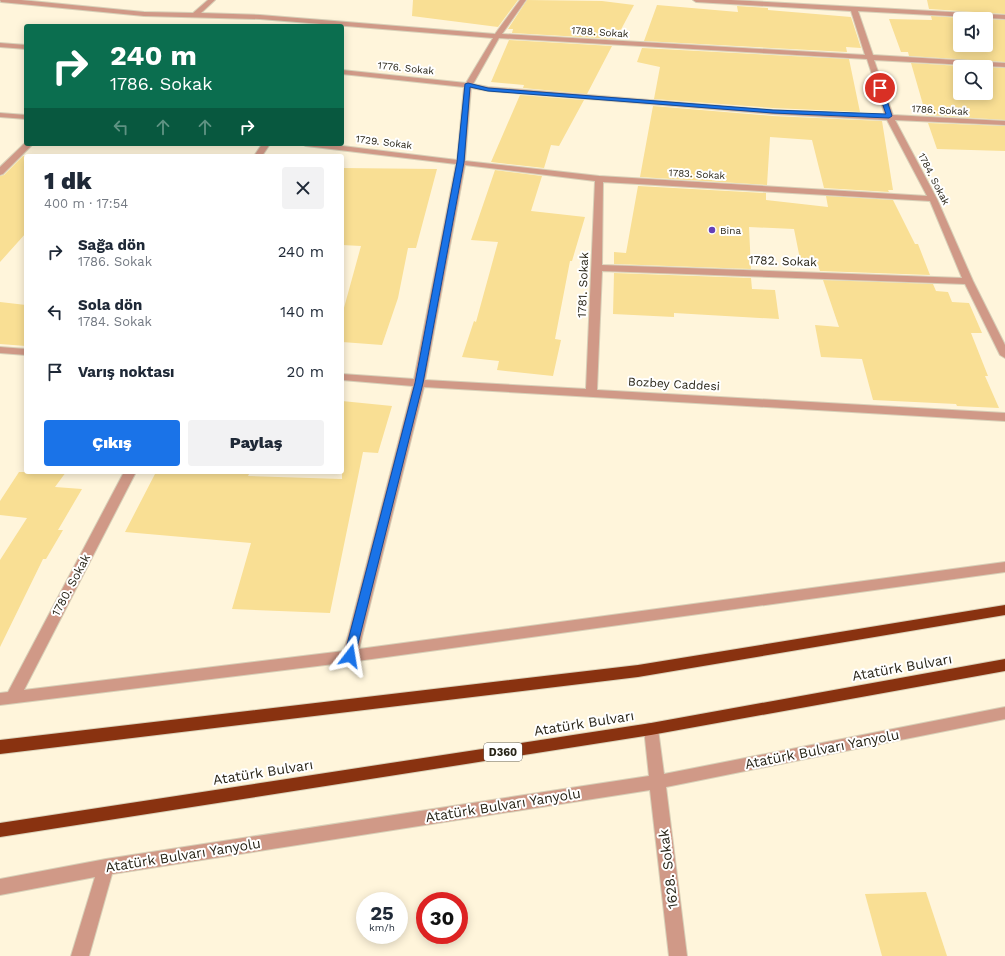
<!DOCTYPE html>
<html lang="tr">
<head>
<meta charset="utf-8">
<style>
  :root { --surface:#fff; --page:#f2f2f3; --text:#1f2937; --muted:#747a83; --accent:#1a73e8 }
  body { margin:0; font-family:"Work Sans",sans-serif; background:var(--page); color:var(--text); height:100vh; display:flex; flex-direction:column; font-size:15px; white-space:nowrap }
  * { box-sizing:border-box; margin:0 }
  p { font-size:13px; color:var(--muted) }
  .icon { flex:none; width:22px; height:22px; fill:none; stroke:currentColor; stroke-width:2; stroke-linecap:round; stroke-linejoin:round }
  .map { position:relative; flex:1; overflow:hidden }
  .side { position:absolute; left:24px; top:154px; width:320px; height:320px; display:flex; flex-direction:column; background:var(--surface); border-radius:4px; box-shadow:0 2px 10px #0003 }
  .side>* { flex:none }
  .hud { position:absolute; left:24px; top:24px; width:320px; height:122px; border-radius:4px; box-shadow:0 2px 10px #0003; background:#0b6e4f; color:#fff; overflow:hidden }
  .buttons { position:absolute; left:953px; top:12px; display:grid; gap:8px }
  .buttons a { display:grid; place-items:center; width:40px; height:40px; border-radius:4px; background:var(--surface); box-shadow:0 2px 10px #0003; font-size:20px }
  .speed { position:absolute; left:356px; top:892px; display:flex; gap:8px; font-size:20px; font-weight:700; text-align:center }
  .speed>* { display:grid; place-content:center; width:52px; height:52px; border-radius:50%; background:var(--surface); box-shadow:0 2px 10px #0003; line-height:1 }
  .speed small { font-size:10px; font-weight:400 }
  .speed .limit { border:6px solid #d22; background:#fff; color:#111 }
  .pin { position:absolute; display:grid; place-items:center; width:34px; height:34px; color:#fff; margin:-17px; border:2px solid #fff; border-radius:50%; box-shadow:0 1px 4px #0007 }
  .me { position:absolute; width:44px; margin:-22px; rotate:14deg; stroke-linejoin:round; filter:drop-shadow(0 0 3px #0008) }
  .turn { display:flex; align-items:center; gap:14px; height:84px; padding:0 20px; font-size:18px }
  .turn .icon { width:52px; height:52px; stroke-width:2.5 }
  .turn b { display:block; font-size:28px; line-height:34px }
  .lanes { display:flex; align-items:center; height:38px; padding:0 20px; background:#0003; justify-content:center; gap:20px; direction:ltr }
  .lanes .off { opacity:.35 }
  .round { display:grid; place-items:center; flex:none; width:42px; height:42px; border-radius:4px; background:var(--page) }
  .head { display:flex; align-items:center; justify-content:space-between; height:68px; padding:0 20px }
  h1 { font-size:24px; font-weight:800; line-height:30px }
  .action { display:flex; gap:8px; margin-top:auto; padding:8px 20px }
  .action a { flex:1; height:46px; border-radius:4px; background:var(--accent); color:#fff; font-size:16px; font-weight:800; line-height:46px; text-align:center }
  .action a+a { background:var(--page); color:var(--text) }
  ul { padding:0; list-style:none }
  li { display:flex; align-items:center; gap:12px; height:60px; padding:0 20px }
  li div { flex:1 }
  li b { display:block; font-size:15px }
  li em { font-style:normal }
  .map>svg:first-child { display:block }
  .building { fill:#f9df94 }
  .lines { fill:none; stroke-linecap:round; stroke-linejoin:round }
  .minor-casing { stroke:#d8d0b8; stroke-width:2 }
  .highway-casing { stroke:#d8d0b8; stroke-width:2 }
  .minor { fill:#d09987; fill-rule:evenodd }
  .highway { fill:#893210; fill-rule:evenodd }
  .route { fill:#1a73e8; stroke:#114b97 }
  .poi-dot { fill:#6540b8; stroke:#fff; stroke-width:1.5 }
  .labels { text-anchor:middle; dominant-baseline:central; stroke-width:4; stroke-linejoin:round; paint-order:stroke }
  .far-street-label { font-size:10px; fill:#292518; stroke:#fff }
  .far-poi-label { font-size:10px; fill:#292518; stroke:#fff; text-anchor:start }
  .shield { fill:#fff; stroke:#69665d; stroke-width:1 }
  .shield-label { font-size:11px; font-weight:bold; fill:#292518 }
  .street-label { font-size:12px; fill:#292518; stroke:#fff }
  .near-street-label { font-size:14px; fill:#292518; stroke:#fff }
</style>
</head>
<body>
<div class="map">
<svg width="1005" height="956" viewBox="0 0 1005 956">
  <rect width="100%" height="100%" fill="#fff5db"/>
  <!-- building -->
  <g class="building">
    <polygon points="413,0 518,0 498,27 412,16"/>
    <polygon points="527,0 602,1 634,5 616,39 512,33 513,29 508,29"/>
    <polygon points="927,0 1005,0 1005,14 929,9"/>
    <polygon points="657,5 738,12 737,6 768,8 768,10 851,17 861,48 846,47 847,52 644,41"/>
    <polygon points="931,16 977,19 960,19 960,45 986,45 986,19 1005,20 1005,62 909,56 908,52 901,52 889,19 932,20"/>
    <polygon points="509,40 612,46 587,94 523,88 524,85 491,82"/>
    <polygon points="642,48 849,59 860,112 773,108 654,99 660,67 637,62"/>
    <polygon points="911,63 977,67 960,67 960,93 986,93 986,67 1005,68 1005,120 926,115"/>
    <polygon points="520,95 584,100 559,146 551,145 544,168 491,162"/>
    <polygon points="653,106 773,116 882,121 893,190 888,190 889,192 824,188 812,140 770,137 767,185 640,177"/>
    <polygon points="928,123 1005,126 1005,151 937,149"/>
    <polygon points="23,156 26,156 26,233 0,262 0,176 4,175"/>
    <polygon points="342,168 437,169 416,248 408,248 398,298 382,345 342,342 342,315 361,246 342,245"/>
    <polygon points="495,170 542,176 531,211 585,217 572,261 570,261 555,339 561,340 553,376 497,370 499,361 462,357 474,321 476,322 498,242 471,240"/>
    <polygon points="638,186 766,193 766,200 828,207 826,196 893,200 915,244 918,244 930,275 820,271 816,260 800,259 794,229 749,227 751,269 614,264 614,252 626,253"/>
    <polygon points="614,273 751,278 752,289 775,290 779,319 674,313 674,317 613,314"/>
    <polygon points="823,280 933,284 936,291 948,292 952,302 969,303 982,333 971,333 988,376 985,376 999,408 957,406 956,404 873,400 862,359 821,357 815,325 839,327"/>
    <polygon points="0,302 26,305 26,346 0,344"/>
    <polygon points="342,401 392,406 378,453 363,452 330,613 232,609 251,543 125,532 156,472 250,472 248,476 342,479"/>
    <polygon points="19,472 66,472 55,487 82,489 58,530 63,530 46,559 43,559 0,647 0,560 27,518 0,515 0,501"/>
    <polygon points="926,892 947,956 882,956 865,894"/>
  </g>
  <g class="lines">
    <defs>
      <g id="minor">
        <path d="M0,0H21L144,12L193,13L208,0H215L201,13L260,15L495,34L520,0H526L502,34L865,55L851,11L696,2L693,0H731L1005,15V19L858,11L873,55L1005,63V67L874,60L893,115L1005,121V125L895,120L937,199L973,281L1005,345V358L1000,355L965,284L602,271L597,390L1005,413V421L424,387L359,649L1005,562V572L350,662L0,705V693L8,692L124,472H136L24,690L344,651L413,386L342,380V374L414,379L456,164L306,146L302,144H326L457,160L464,87L342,74V70L466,83L493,38L260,19L144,16L1,2ZM499,38L867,59L885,115L773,110L488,87L473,84ZM471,88L488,91L773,114L887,120L927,196L599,176L465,161ZM465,165L595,181L586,389L425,380ZM603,182L930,201L962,278L602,265Z"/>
        <polygon points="0,43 26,45 26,49 0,47"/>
        <polygon points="0,113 26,115 26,119 0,117"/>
        <polygon points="26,142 26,144 33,144 3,174 0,175 0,167"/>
        <polygon points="262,144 270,144 262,156 254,156"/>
        <polygon points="0,347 26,349 26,355 0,353"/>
        <polygon points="1005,707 1005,719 666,787 687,956 669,956 650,790 112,874 89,956 71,956 95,877 0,895 0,879 106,859 649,776 644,729 646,724 651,723 656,724 658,729 664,774"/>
      </g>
      <g id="highway">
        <polygon points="1005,605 1005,615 638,677 0,754 0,740 638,665"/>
        <polygon points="1005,659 1005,671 651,735 0,837 0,823 651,723"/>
      </g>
    </defs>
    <!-- minor casing -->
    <use href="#minor" class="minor-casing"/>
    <!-- highway casing -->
    <use href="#highway" class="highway-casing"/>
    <!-- minor -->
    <use href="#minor" class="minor"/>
    <!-- highway -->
    <use href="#highway" class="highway"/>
  </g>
  <!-- route -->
  <polygon class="route" points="468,83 488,88 773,110 886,114 877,88 880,86 883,88 892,116 889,118 773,113 488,91 470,87 464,162 423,383 355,656 350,660 344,656 415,383 457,162 465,84"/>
  <!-- markers -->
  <circle class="poi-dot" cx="712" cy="230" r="4"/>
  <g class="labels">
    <!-- far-street labels -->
    <g class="far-street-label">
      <text transform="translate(600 32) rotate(4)">1788. Sokak</text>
      <text transform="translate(406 68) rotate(6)">1776. Sokak</text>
      <text transform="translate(940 110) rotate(3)">1786. Sokak</text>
      <text transform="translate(384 142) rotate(7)">1729. Sokak</text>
      <text transform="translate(697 174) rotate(3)">1783. Sokak</text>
      <text transform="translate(934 179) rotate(63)">1784. Sokak</text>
    </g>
    <!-- far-poi labels -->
    <g class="far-poi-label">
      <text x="720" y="230">Bina</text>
    </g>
    <!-- shield labels -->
    <rect class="shield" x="484" y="743" width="38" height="18" rx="3"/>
    <g class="shield-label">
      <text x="503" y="752">D360</text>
    </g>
    <!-- street labels -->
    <g class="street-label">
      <text transform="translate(783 261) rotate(2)">1782. Sokak</text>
      <text transform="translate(583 285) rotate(-88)">1781. Sokak</text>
      <text transform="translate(674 384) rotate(3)">Bozbey Caddesi</text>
      <text transform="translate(71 585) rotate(-62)">1780. Sokak</text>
    </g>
    <!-- near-street labels -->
    <g class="near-street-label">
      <text transform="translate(902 667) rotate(-10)">Atatürk Bulvarı</text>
      <text transform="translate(584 723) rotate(-9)">Atatürk Bulvarı</text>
      <text transform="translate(822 749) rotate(-11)">Atatürk Bulvarı Yanyolu</text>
      <text transform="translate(263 772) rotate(-9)">Atatürk Bulvarı</text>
      <text transform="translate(503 805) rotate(-9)">Atatürk Bulvarı Yanyolu</text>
      <text transform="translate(183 855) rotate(-9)">Atatürk Bulvarı Yanyolu</text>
      <text transform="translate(668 869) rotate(-97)">1628. Sokak</text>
    </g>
  </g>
</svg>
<div class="buttons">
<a><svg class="icon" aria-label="sound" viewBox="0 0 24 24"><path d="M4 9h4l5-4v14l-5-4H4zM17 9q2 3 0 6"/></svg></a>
<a><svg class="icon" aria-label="search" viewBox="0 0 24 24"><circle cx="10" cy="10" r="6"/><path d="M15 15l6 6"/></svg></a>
</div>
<div class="speed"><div>25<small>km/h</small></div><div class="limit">30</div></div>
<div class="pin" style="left:880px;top:88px;background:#d93025"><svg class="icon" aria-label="arrive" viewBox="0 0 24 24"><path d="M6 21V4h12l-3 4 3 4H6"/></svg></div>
<svg class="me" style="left:350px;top:656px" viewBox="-20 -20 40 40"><path d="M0-17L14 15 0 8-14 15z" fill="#1a73e8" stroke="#fff" stroke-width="4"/></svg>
<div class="hud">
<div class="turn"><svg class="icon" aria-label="right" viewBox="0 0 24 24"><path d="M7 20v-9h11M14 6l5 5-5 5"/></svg><div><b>240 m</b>1786. Sokak</div></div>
<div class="lanes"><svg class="icon off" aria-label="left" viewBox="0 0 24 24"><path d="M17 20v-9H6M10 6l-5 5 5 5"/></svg><svg class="icon off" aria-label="ahead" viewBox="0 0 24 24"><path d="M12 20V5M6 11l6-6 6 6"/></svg><svg class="icon off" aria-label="ahead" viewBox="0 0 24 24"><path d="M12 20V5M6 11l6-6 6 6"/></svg><svg class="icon" aria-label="right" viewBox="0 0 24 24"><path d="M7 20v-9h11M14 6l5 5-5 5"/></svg></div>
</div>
<section class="side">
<div class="head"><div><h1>1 dk</h1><p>400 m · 17:54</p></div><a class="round"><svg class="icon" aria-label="close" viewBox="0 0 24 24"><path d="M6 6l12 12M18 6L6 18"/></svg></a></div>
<ul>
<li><svg class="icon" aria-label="right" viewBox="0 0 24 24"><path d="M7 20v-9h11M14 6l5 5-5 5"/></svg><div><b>Sağa dön</b><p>1786. Sokak</p></div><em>240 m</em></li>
<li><svg class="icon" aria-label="left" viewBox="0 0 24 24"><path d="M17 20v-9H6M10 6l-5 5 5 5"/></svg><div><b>Sola dön</b><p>1784. Sokak</p></div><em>140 m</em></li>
<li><svg class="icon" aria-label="arrive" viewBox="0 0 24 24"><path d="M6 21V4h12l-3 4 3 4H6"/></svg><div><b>Varış noktası</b></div><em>20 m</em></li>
</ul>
<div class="action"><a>Çıkış</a><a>Paylaş</a></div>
</section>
</div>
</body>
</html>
